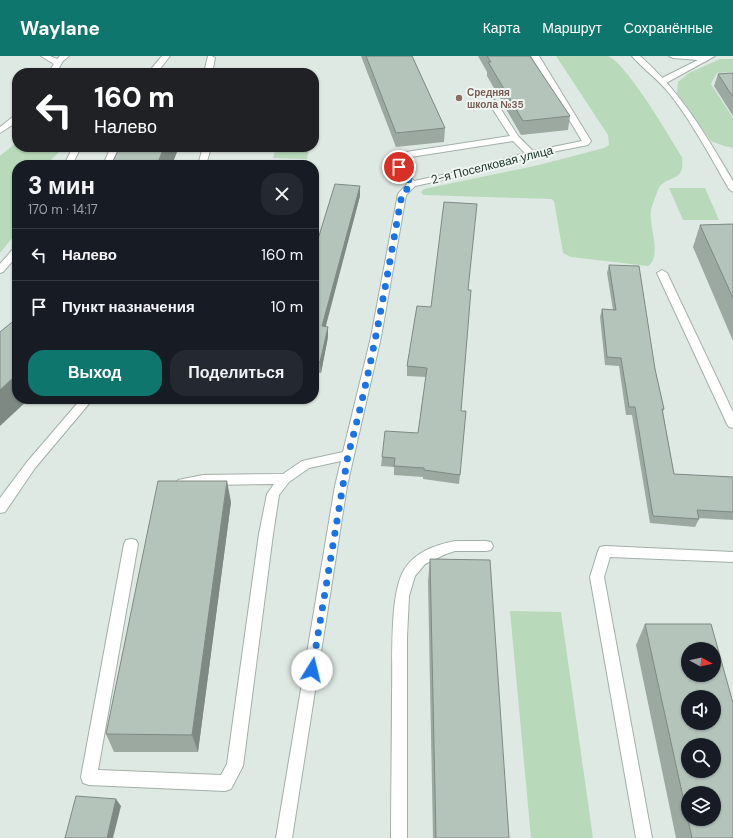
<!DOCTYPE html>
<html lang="ru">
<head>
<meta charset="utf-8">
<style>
  :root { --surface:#171b24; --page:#242831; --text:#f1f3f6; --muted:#9ea1a6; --line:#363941; --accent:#0f766e }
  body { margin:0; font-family:"DM Sans",sans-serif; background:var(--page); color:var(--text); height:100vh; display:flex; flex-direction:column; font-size:15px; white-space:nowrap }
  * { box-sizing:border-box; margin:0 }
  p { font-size:13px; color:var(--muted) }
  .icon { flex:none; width:22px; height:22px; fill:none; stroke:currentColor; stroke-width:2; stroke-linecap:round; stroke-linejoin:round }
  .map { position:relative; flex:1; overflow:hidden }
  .details { position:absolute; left:12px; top:104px; width:307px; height:244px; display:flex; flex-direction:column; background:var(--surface); border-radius:16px; box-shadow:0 1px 3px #0004 }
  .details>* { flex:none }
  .top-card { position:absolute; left:12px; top:12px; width:307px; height:84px; border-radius:16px; box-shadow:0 1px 3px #0004; background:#202124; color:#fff; overflow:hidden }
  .needle { width:26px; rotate:98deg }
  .fabs { position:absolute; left:681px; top:586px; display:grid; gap:8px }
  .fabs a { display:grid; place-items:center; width:40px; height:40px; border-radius:50%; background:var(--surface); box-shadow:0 1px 3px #0004; font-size:20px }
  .pin { position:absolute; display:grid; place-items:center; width:34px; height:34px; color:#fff; margin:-17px; border:2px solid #fff; border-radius:50%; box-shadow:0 1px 4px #0007 }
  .me { position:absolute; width:44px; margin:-22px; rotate:9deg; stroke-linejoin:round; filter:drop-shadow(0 0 3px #0008) }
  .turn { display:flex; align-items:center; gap:14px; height:84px; padding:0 16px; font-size:18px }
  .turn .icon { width:52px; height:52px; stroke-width:2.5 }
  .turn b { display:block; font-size:28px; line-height:34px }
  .round { display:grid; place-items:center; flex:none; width:42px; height:42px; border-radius:16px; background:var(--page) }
  .headline { display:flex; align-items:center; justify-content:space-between; height:68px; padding:0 16px }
  h1 { font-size:24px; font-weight:800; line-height:30px }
  .action { display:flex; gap:8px; margin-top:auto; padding:8px 16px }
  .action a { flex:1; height:46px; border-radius:16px; background:var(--accent); color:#fff; font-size:16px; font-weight:800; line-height:46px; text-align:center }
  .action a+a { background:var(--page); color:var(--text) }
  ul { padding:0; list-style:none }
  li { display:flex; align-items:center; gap:12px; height:52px; padding:0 16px; border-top:1px solid var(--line) }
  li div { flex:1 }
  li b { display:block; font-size:15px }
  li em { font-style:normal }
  header { display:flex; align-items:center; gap:24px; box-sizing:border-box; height:56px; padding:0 20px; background:var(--accent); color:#fff }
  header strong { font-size:19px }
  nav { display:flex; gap:22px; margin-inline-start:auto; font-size:14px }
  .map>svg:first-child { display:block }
  .green { fill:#b8dabb }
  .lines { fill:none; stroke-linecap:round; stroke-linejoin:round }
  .lane-casing { stroke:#a2b0a9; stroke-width:2 }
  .street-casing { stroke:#a2b0a9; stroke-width:2 }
  .lane { fill:#fff; fill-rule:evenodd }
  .street { fill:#fff; fill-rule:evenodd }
  .wall { fill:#9ba9a1 }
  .shaded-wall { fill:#7e8983 }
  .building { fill:#b4c4bb; stroke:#7e8983; fill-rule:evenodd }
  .route { stroke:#1a73e8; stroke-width:7; stroke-dasharray:0 12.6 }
  .education-dot { fill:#8d6e63; stroke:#eff6f1; stroke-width:1.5 }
  .labels { text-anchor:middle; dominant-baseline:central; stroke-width:4; stroke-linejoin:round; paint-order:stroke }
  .far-education-label { font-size:10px; font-weight:bold; fill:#785e54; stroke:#eff6f1; text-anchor:start }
  .street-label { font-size:12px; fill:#21382e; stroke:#eff6f1 }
</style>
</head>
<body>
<header>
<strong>Waylane</strong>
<nav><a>Карта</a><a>Маршрут</a><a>Сохранённые</a></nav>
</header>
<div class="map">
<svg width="733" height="782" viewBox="0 0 733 782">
  <rect width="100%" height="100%" fill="#dfe9e3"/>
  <!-- green -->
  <g class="green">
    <path d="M556,0C565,0 602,0 608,0C628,9 669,80 682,101C685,126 670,119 660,130C658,133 652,150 651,154C648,169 663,200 648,210L571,201L563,197L554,145L551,143L423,139L421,136L424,133L539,109L604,92L609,89L608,79Z"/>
    <polygon points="720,3 733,3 733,16 717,17 711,28 733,62 733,92 724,90 711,85 677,37 678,26 689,17"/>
    <polygon points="17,86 17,91 64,91 46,109 17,109 17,174 12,182 0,197 0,100"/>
    <polygon points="276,91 309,91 307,103 273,102"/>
    <polygon points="669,132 705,132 719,164 683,164"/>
    <polygon points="510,555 561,556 593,782 531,782"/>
  </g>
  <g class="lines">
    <defs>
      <g id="lane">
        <polygon points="41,0 50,0 57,3 60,0 69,0 63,5 56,17 48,17 54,8"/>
        <polygon points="162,0 170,0 159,14 153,14 152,12"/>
        <polygon points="208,0 212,0 215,2 212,17 204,17"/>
        <path d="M531,0H539L591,85L588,89L532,100L475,117L415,130L406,139L381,281L347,430L292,782H276L335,430L341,405L309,412L289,426L279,439L273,478L243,710L231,733L225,735L89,729L83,727L81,721L124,488L126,484L131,483L136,484L138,488L98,714L221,719L227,708L259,478L267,438L274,428L203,429L182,432L178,430L176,427L178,424L203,419L283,418L302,405L343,396L371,281L398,138L407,128L389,101L393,98L510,80L488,46L492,44H495L518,80L533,95L582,85ZM513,85L525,97L470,113L414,125L398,103Z"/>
        <polygon points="669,0 715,0 666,27 660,27 660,23 698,4 673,2"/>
        <polygon points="14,60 17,60 17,66 0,77 0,71"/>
        <polygon points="111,91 119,91 111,109 103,109"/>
        <polygon points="203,91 211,91 206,109 198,109"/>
        <polygon points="75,92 79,95 72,109 64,109 71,95"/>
        <polygon points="17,191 17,200 3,216 0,217 0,208 14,192"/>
        <polygon points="662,214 667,217 733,356 733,372 729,371 727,368 657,217"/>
        <polygon points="81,343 93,343 35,412 5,456 0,457 0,442 27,406"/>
        <path d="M455,485H486L491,486L493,490L491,494L486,495H455L446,498L425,508L415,520L409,540L407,581V782H391C391,734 392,685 392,637C393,606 389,539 404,514C415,496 435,489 455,485Z"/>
        <polygon points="605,490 733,496 733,506 610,501 604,521 652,782 636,782 590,521 598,495 600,491"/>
      </g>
      <path id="street" d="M632,0H640C681,36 706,79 733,125V136L729,133C710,100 692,66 669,37C658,23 643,13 632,0Z"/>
    </defs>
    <!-- lane casing -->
    <use href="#lane" class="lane-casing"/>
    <!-- street casing -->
    <use href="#street" class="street-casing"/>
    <!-- lane -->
    <use href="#lane" class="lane"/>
    <!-- street -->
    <use href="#street" class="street"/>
  </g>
  <!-- wall -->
  <g class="wall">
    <polygon points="361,0 412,0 445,72 444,86 396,91"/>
    <polygon points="478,0 530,0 570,60 568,74 521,79 487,20 487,16"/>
    <polygon points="733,17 733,60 714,30 718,18"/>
    <polygon points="360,140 325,270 328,271 328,281 321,317 314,316 314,196"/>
    <polygon points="733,168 733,285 693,191 700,169"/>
    <polygon points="609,209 655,313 664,353 663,356 674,418 733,421 733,464 698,462 699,463 695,471 650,467 632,359 626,359 619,310 605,309 600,261 602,253 613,254 607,217"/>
    <polygon points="468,234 461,355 460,419 459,428 423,423 423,421 394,419 394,411 381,410 382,401 418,377 426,321 407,320 407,310"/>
    <polygon points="231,446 198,696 114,696 106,678"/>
    <polygon points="430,503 509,782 433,782 428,525"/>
    <polygon points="645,568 733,782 676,782 636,589"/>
  </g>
  <!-- shaded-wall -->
  <g class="shaded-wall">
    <polygon points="164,91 179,91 172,109 157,109"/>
    <polygon points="360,130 360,140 323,281 322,270"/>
    <polygon points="328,271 328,281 321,317 320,306"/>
    <polygon points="17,318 17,343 29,343 0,370 0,334"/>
    <polygon points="227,425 231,446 198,696 192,679"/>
    <polygon points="116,743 121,750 113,782 107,782"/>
  </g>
  <!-- building -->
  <g class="building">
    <polygon points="366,0 412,0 445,72 396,77"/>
    <polygon points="487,0 530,0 570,60 523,65 488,6 491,6"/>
    <polygon points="733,17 733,41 718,18"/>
    <polygon points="120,91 164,91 157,109 111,109"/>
    <polygon points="335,128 360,130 322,270 328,271 320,306 314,306 314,196"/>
    <polygon points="444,146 477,148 468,234 471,234 461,355 466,355 460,419 424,414 424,412 394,410 395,402 382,401 385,375 418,377 427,312 407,310 417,250 431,251"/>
    <polygon points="733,168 733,242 700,169"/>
    <polygon points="609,209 639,210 655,313 664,353 662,353 674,418 733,421 733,456 697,454 699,463 653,460 635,351 629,351 621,302 607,301 602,253 616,254"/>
    <polygon points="17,262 17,318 0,334 0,276"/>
    <polygon points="158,425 227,425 192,679 106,678"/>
    <polygon points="430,503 490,504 509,782 436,782"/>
    <path d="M645,568H711L733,647V782H692ZM688,593H714V619H688ZM688,641H714V667H688ZM688,689H714V715H688ZM688,737H714V763H688Z"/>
    <polygon points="76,740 116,743 107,782 65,782"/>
  </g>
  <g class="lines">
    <!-- route -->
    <path class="route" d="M312,614L348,399C372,313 386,225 402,138L412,128L399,111"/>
  </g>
  <!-- markers -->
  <circle class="education-dot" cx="459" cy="42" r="4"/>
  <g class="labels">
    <!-- far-education labels -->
    <g class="far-education-label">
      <text x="467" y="36">Средняя<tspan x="467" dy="12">школа №35</tspan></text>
    </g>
    <!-- street labels -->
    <g class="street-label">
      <text transform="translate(492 109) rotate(-14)">2-я Поселковая улица</text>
    </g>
  </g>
</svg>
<div class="fabs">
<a><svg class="needle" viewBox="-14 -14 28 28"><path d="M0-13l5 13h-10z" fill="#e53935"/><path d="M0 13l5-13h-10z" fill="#9ea1a6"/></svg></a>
<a><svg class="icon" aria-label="sound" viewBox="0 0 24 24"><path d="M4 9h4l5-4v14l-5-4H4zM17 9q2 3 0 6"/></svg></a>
<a><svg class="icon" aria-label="search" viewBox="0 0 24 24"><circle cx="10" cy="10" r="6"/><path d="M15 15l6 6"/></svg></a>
<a><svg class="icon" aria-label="layers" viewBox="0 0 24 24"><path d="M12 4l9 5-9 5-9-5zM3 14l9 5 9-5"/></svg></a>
</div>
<div class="pin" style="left:399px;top:111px;background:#d93025"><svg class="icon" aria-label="arrive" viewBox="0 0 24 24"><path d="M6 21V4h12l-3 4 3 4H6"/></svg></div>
<svg class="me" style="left:312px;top:614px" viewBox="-20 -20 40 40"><circle r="19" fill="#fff"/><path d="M0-13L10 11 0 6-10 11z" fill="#1a73e8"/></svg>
<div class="top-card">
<div class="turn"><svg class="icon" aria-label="left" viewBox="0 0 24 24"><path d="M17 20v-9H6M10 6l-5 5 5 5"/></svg><div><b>160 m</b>Налево</div></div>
</div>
<section class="details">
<div class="headline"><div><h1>3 мин</h1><p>170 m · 14:17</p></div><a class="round"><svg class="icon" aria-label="close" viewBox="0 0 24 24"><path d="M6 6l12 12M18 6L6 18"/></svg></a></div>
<ul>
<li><svg class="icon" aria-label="left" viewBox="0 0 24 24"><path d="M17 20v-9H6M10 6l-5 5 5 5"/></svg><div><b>Налево</b></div><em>160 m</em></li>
<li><svg class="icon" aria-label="arrive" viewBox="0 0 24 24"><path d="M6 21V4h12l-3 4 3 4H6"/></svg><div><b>Пункт назначения</b></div><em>10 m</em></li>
</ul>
<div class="action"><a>Выход</a><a>Поделиться</a></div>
</section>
</div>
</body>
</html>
